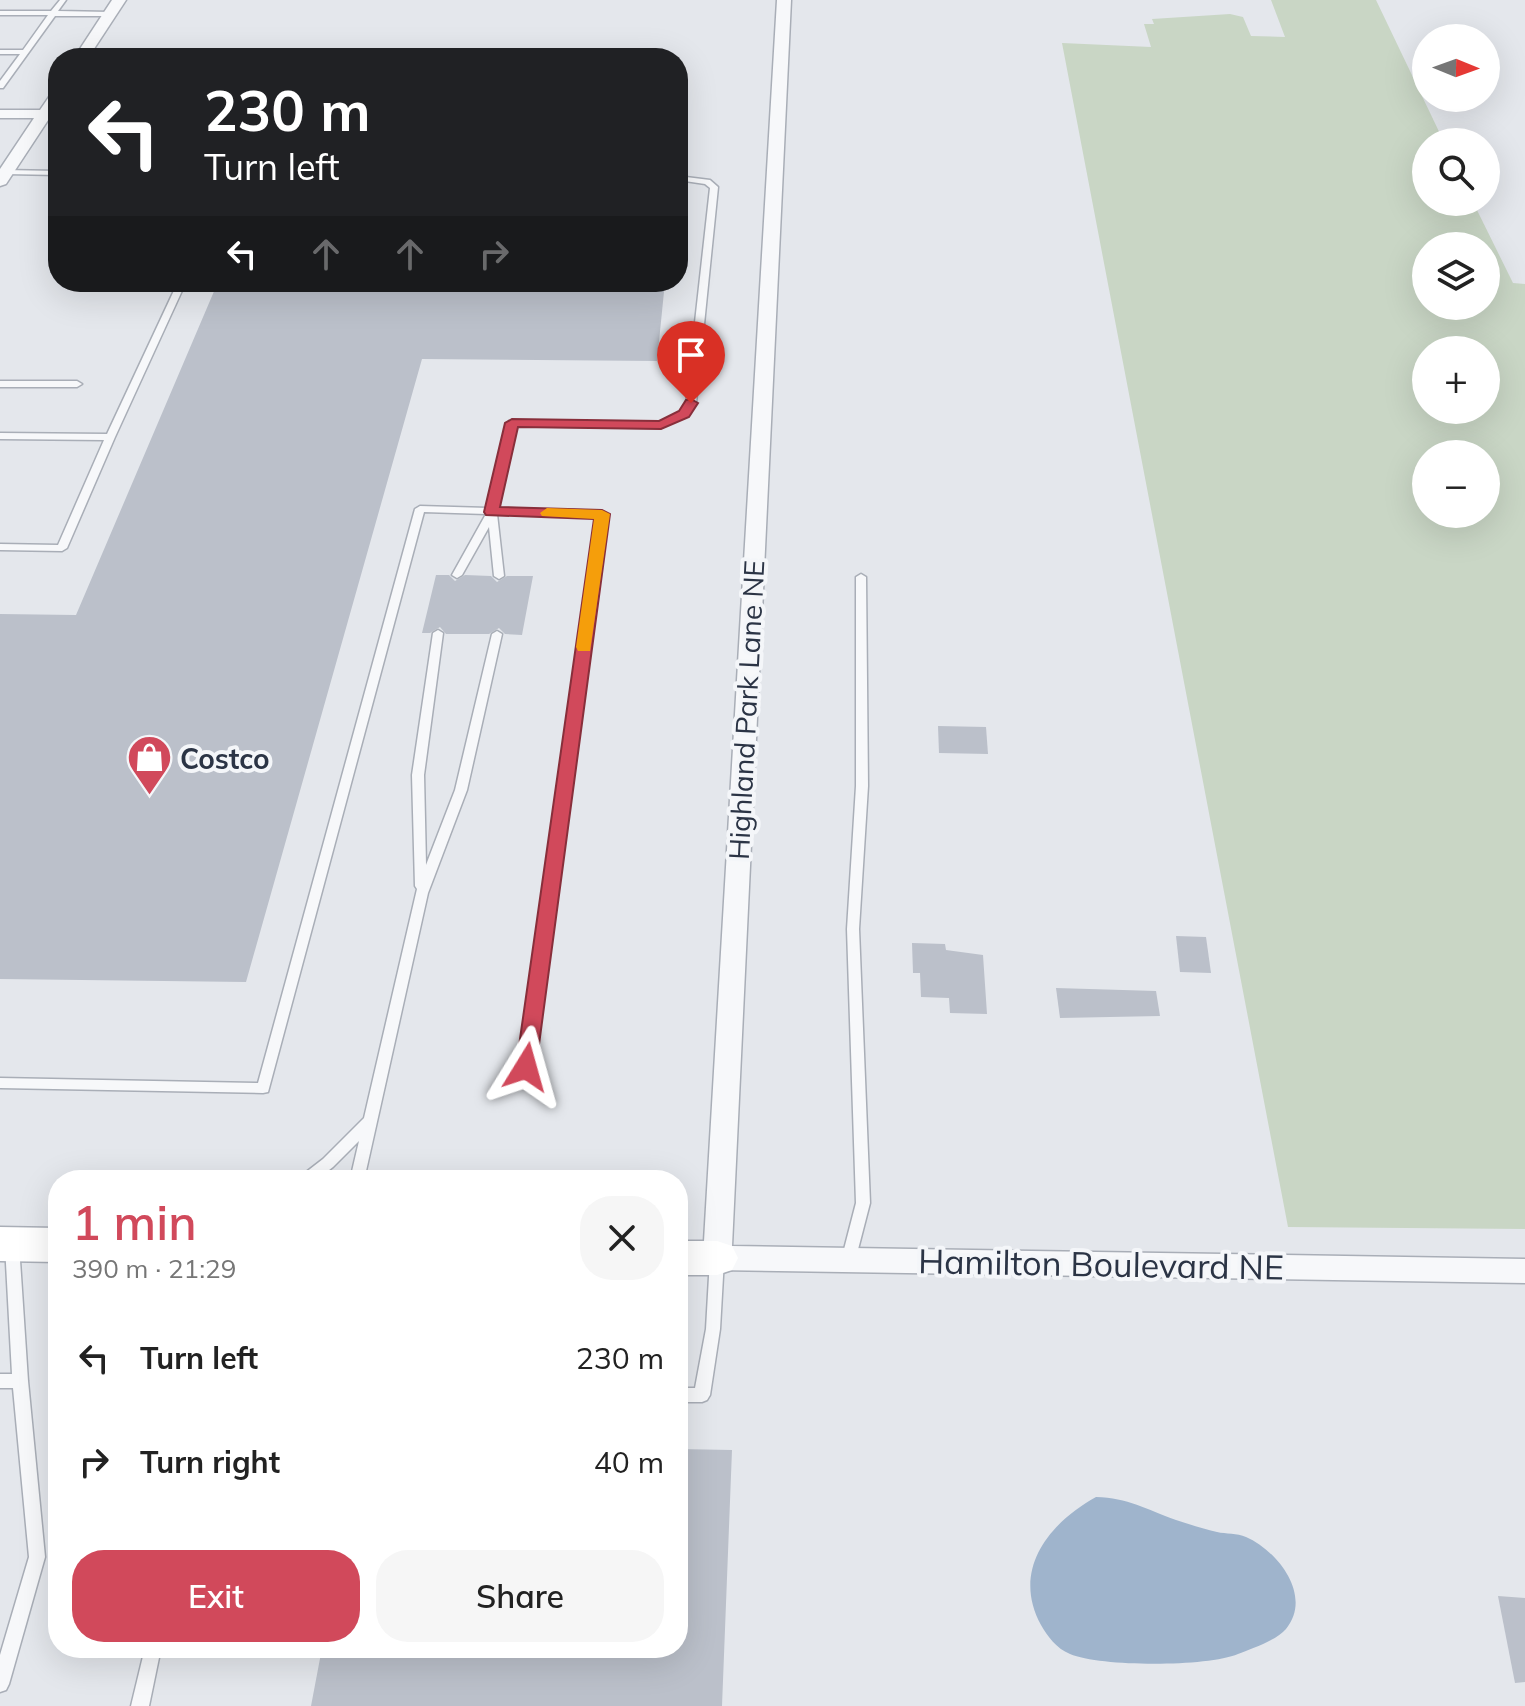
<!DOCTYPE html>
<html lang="en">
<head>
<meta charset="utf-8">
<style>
  :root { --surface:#fff; --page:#f6f6f6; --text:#222; --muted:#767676; --accent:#d1495b }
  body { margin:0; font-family:Mulish,sans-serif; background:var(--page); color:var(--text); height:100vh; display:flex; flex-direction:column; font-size:30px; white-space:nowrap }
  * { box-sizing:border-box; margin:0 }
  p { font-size:26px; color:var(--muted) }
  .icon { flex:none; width:44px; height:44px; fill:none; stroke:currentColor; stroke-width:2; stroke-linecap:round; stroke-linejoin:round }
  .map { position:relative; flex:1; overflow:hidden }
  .details { position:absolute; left:48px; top:1170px; width:640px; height:488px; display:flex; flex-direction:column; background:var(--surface); border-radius:32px; box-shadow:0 8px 32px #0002 }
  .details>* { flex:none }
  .banner { position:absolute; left:48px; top:48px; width:640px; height:244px; border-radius:32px; box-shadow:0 8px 32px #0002; background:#202124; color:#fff; overflow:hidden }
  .needle { width:52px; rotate:91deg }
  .buttons { position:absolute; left:1412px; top:24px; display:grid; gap:16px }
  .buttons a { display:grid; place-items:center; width:88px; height:88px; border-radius:50%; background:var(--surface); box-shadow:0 8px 32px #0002; font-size:40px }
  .pin { position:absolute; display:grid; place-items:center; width:68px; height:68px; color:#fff; margin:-82px -34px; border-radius:50% 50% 50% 0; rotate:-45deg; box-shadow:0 0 8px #0007 }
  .pin .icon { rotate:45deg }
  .me { position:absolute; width:88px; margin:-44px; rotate:8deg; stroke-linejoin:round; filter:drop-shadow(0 0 6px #0008) }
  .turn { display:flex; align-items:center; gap:28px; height:168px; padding:0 24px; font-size:36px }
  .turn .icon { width:104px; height:104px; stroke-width:2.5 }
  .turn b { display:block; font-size:56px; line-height:68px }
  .lanes { display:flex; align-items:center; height:76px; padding:0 24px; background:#0003; justify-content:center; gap:40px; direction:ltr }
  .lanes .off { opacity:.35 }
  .round { display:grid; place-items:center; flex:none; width:84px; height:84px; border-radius:32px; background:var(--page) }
  .summary { display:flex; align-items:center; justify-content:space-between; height:136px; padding:0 24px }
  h1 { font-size:48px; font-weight:600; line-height:60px; color:var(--accent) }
  .action { display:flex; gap:16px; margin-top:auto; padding:16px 24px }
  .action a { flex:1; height:92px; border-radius:32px; background:var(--accent); color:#fff; font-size:32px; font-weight:600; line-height:92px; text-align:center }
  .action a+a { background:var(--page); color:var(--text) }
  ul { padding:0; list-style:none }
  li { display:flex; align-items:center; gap:24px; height:104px; padding:0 24px }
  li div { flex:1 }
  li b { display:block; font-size:30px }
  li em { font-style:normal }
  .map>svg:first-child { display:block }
  .green { fill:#c9d6c5; fill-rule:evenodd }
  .water { fill:#9fb4cc }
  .building { fill:#bbc0ca }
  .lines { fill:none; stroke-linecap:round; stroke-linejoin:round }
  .lane-casing { stroke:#a9aeb7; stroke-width:3 }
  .street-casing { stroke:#a9aeb7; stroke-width:3 }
  .secondary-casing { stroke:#a9aeb7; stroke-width:3 }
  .lane { fill:#f7f8fa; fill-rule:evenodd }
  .street { fill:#f7f8fa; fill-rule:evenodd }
  .secondary { fill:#fff; fill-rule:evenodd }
  .route { fill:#d1495b; stroke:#882f3b; stroke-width:2 }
  .slow { fill:#f59e0b }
  .labels { text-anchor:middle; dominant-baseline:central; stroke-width:8; stroke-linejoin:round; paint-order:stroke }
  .street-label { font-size:28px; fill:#2b3445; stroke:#f4f6f9 }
  .poi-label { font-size:28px; font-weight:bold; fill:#2b3445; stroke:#f4f6f9; text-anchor:start }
  .near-street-label { font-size:34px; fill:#2b3445; stroke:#f4f6f9 }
</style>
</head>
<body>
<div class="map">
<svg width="1525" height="1706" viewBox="0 0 1525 1706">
  <rect width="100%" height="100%" fill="#e4e7ec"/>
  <!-- green -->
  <path class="green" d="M1271,0H1376L1444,142H1426V202H1473L1513,283L1525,284V1229L1288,1227L1062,43L1151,47L1144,24H1154L1152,19L1230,14L1243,17L1251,36L1285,37ZM1426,246H1486V306H1426ZM1426,350H1486V410H1426ZM1426,454H1486V514H1426Z"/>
  <!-- water -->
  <path class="water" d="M1096,1497C1128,1498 1146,1509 1176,1520C1189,1524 1203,1529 1217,1532C1226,1534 1237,1533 1246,1537C1278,1551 1313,1596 1286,1629C1277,1640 1251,1649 1238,1654C1207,1667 1101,1667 1070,1654C1056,1648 1048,1637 1041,1625C1011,1570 1049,1523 1096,1497Z"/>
  <!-- building -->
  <g class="building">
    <polygon points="218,282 665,282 657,361 422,359 246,982 0,979 0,614 76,615"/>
    <polygon points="436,575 449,575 455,581 465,575 491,576 497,582 507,576 533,576 522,635 505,634 499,628 489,634 446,634 440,627 430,633 422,633"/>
    <polygon points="938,726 986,727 988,754 939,753"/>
    <polygon points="1176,936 1206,937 1211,973 1180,972"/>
    <polygon points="912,943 945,944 946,950 983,955 987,1014 950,1013 949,998 921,997 920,973 913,973"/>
    <polygon points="1056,988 1156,991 1160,1016 1060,1018"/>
    <polygon points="678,1449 732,1450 722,1706 311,1706 322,1648 678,1648"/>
    <polygon points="1498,1596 1525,1598 1525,1682 1515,1683"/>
  </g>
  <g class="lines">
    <defs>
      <g id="lane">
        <polygon points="60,0 66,0 58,11 110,12 113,14 110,16 55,16 3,88 0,88 0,81 20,54 0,54 0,50 23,50 48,15 0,15 0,11 51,11"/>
        <polygon points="3,170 58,171 58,175 6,174 3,174"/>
        <polygon points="678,176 710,180 718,187 696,403 687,416 661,428 516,426 498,508 602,511 607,514 531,1071 526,1072 521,1071 519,1067 597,517 497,514 504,576 499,579 494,576 489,527 462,575 457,578 452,575 486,514 424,512 268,1092 263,1093 0,1088 0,1078 258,1083 415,509 420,506 488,508 509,421 659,422 681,412 686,403 710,188 705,184 678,180"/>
        <polygon points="178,282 186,282 115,437 67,548 62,551 0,550 0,544 58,545 104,440 0,439 0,433 107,434"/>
        <polygon points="0,381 77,381 82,384 77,387 0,387"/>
        <polygon points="861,574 866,577 868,786 859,929 870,1203 855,1261 853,1265 848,1267 843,1265 841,1261 856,1203 847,929 856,786 856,577"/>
        <polygon points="438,630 443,633 424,775 426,865 455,790 492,634 497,631 502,634 467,790 428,893 364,1180 350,1180 359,1141 333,1167 316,1180 299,1180 301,1176 323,1159 364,1118 417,889 415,886 412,775 433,633"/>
        <polygon points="12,1239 17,1241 19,1245 28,1381 45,1557 9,1684 6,1690 0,1692 0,1655 29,1557 13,1388 0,1388 0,1374 12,1374 5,1245 7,1241"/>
        <polygon points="717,1253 722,1255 724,1259 720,1329 710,1395 707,1400 702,1402 678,1402 678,1388 695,1388 706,1329 710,1259 712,1255"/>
        <polygon points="145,1648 161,1648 149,1706 131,1706"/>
      </g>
      <g id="street">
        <polygon points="112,0 126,0 88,58 74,58"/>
        <polygon points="777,0 791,0 732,1246 1525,1259 1525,1283 717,1270 707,1267 703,1258"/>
        <polygon points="58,90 58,105 6,184 0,186 0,169 34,118 0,118 0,110 40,110 53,91"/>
      </g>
      <g id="secondary">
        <polygon points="0,1227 58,1228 58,1262 0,1261"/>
        <polygon points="678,1241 717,1241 732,1246 738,1258 732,1270 717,1275 678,1275"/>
      </g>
    </defs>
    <!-- lane casing -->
    <use href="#lane" class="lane-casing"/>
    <!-- street casing -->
    <use href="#street" class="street-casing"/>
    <!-- secondary casing -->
    <use href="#secondary" class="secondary-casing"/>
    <!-- lane -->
    <use href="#lane" class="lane"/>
    <!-- street -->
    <use href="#street" class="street"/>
    <!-- secondary -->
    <use href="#secondary" class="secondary"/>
  </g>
  <!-- route -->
  <polygon class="route" points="691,399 698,403 689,417 661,429 518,427 500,507 602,510 610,514 536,1067 533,1072 519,1072 516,1067 594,519 486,515 484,512 505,423 512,419 659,421 679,411 686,400"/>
  <!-- slow -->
  <polygon class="slow" points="547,508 602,510 610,514 590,651 578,651 576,647 594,519 542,516 540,513"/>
  <!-- icons -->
  <defs>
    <symbol id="shop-pin" viewBox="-11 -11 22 30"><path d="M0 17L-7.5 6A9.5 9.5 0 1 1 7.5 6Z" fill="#d1495b" stroke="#f4f6f9"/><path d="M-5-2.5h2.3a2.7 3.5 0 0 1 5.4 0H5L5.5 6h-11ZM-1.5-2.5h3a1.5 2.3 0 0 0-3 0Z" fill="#fff"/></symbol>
  </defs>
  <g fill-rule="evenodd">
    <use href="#shop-pin" x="124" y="732" width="51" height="69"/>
  </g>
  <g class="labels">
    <!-- street labels -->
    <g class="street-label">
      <text transform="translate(746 710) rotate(-87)">Highland Park Lane NE</text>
    </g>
    <!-- poi labels -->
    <g class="poi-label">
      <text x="180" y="758">Costco</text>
    </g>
    <!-- near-street labels -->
    <g class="near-street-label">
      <text transform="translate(1101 1264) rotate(1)">Hamilton Boulevard NE</text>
    </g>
  </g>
</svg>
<div class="buttons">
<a><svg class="needle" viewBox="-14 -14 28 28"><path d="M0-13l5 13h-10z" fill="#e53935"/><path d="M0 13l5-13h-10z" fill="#767676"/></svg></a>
<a><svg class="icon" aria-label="search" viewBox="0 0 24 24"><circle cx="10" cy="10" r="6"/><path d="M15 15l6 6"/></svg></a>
<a><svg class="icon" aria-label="layers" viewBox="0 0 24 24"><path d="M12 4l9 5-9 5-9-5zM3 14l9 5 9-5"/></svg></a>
<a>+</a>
<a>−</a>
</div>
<div class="pin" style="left:691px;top:403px;background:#d93025"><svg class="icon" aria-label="arrive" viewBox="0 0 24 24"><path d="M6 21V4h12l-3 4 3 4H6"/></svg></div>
<svg class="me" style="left:526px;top:1067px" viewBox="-20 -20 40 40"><path d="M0-17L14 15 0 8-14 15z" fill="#d1495b" stroke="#fff" stroke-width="4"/></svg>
<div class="banner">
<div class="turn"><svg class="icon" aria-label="left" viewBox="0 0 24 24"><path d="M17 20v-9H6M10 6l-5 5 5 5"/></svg><div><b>230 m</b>Turn left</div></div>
<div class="lanes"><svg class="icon" aria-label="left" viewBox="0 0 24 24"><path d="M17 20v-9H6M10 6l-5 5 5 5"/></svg><svg class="icon off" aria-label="ahead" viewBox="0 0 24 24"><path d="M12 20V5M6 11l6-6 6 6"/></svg><svg class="icon off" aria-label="ahead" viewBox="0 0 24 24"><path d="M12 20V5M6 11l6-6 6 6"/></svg><svg class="icon off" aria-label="right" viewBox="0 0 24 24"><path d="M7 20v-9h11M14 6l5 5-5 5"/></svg></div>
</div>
<section class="details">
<div class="summary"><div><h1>1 min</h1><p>390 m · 21:29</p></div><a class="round"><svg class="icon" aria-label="close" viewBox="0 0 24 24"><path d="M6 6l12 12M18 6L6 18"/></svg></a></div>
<ul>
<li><svg class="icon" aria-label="left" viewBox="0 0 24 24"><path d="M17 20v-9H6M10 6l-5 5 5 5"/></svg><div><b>Turn left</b></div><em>230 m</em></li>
<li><svg class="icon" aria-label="right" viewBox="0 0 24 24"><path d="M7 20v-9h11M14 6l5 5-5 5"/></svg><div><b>Turn right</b></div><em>40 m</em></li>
</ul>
<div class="action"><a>Exit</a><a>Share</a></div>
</section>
</div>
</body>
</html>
